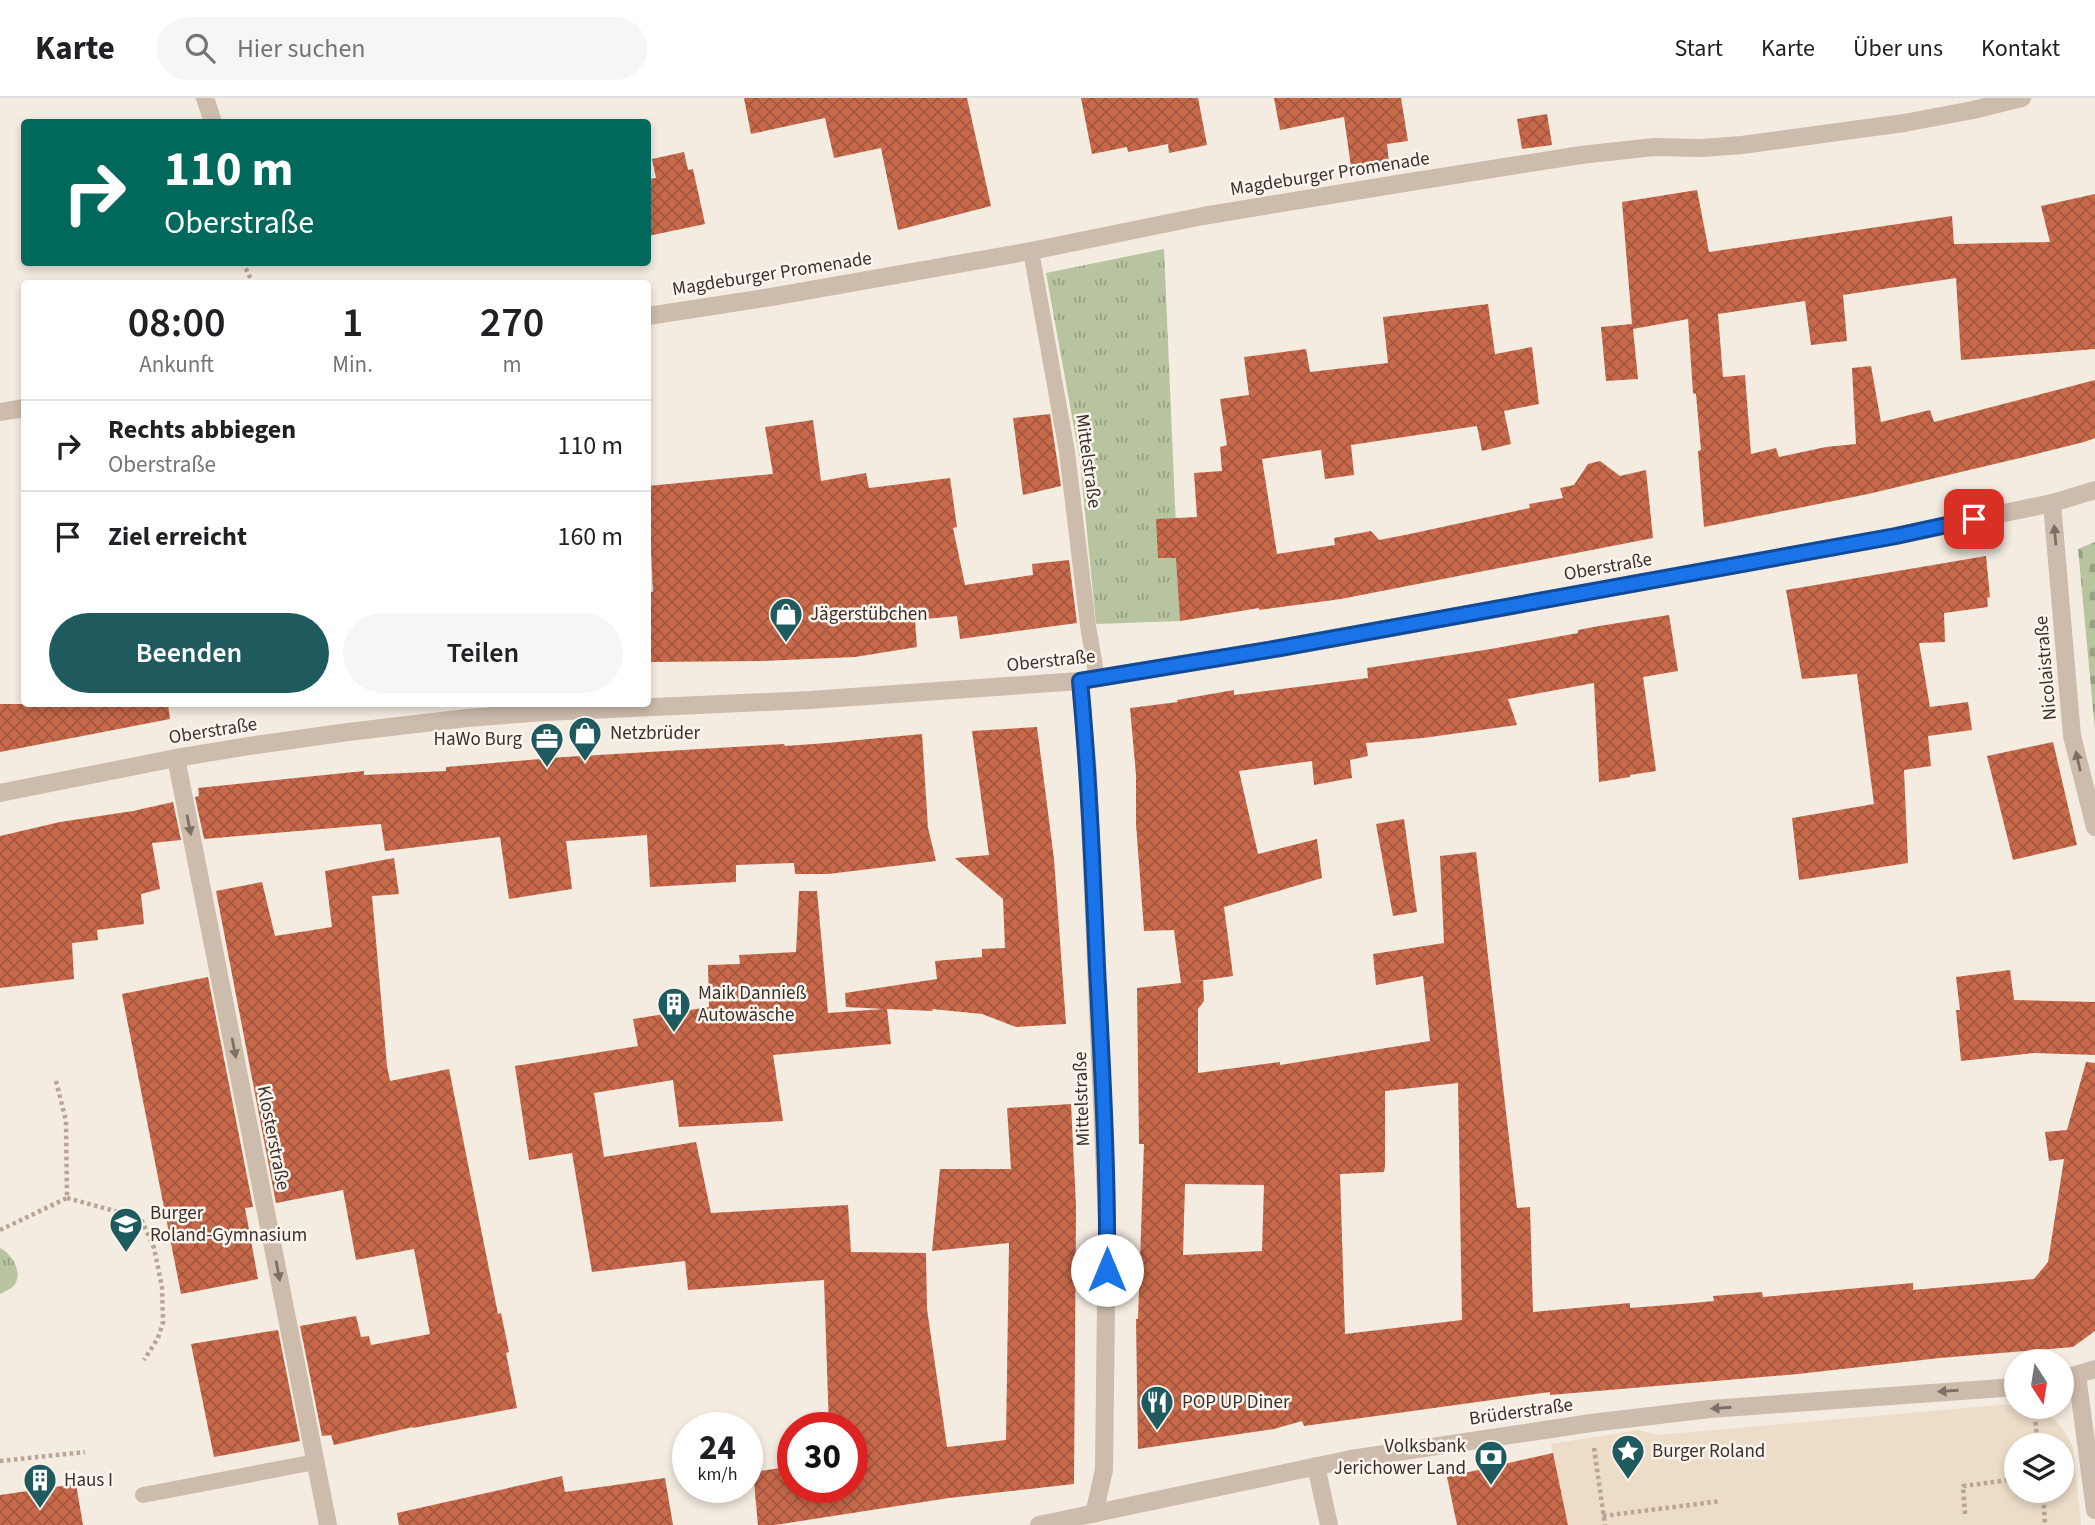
<!DOCTYPE html>
<html lang="de">
<head>
<meta charset="utf-8">
<style>
  :root { --surface:#fff; --page:#f6f6f6; --text:#202124; --muted:#757577; --line:#e0e0e0; --accent:#1f5a5e }
  body { margin:0; font-family:"Source Sans 3",sans-serif; background:var(--page); color:var(--text); height:100vh; display:flex; flex-direction:column; font-size:26px; white-space:nowrap }
  * { box-sizing:border-box; margin:0 }
  p { font-size:23px; color:var(--muted) }
  .icon { flex:none; width:38px; height:38px; fill:none; stroke:currentColor; stroke-width:2; stroke-linecap:round; stroke-linejoin:round }
  .map { position:relative; flex:1; overflow:hidden }
  .side { position:absolute; left:21px; top:182px; width:630px; height:427px; display:flex; flex-direction:column; background:var(--surface); border-radius:7px; box-shadow:0 4px 10px #0003 }
  .side>* { flex:none }
  .hud { position:absolute; left:21px; top:21px; width:630px; height:147px; border-radius:7px; box-shadow:0 4px 10px #0003; background:#00695c; color:#fff; overflow:hidden }
  .needle { width:46px; rotate:168deg }
  .buttons { position:absolute; left:2004px; top:1251px; display:grid; gap:14px }
  .buttons a { display:grid; place-items:center; width:70px; height:70px; border-radius:50%; background:var(--surface); box-shadow:0 4px 10px #0003; font-size:35px }
  .speed { position:absolute; left:672px; top:1314px; display:flex; gap:14px; font-size:35px; font-weight:700; text-align:center }
  .speed>* { display:grid; place-content:center; width:91px; height:91px; border-radius:50%; background:var(--surface); box-shadow:0 4px 10px #0003; line-height:1 }
  .speed small { font-size:18px; font-weight:400 }
  .speed .limit { border:10px solid #d22; background:#fff; color:#111 }
  .pin { position:absolute; display:grid; place-items:center; width:60px; height:60px; color:#fff; margin:-30px; border-radius:14px; box-shadow:0 4px 10px #0006 }
  .me { position:absolute; width:77px; margin:-38px; rotate:0deg; stroke-linejoin:round; filter:drop-shadow(0 0 5px #0008) }
  .turn { display:flex; align-items:center; gap:24px; height:147px; padding:0 28px; font-size:32px }
  .turn .icon { width:91px; height:91px; stroke-width:2.5 }
  .turn b { display:block; font-size:49px; line-height:60px }
  .eta { display:flex; justify-content:space-evenly; align-items:center; height:119px; text-align:center }
  .eta b { font-size:42px; font-weight:600; line-height:49px }
  .button { display:flex; gap:14px; margin-top:auto; padding:14px 28px }
  .button a { flex:1; height:80px; border-radius:42px; background:var(--accent); color:#fff; font-size:28px; font-weight:600; line-height:80px; text-align:center }
  .button a+a { background:var(--page); color:var(--text) }
  ul { padding:0; list-style:none }
  li { display:flex; align-items:center; gap:21px; height:91px; padding:0 28px; border-top:2px solid var(--line) }
  li div { flex:1 }
  li b { display:block; font-size:26px }
  li em { font-style:normal }
  header { display:flex; align-items:center; gap:42px; box-sizing:border-box; height:98px; padding:0 35px; background:var(--surface); border-bottom:2px solid var(--line) }
  header strong { font-size:33px }
  nav { display:flex; gap:38px; margin-inline-start:auto; font-size:24px }
  .search { width:490px; height:63px; background:var(--page); display:flex; align-items:center; gap:18px; box-sizing:border-box; padding:0 24px; border-radius:38px; color:var(--muted); font-size:26px }
  .map>svg:first-child { display:block }
  .grass { fill:url(#grass-tufts) }
  .cemetery { fill:url(#cemetery-stones) }
  .plaza { fill:#ecdcc8; fill-rule:evenodd }
  .building { fill:url(#building-cross-hatch); fill-rule:evenodd }
  .lines { fill:none; stroke-linecap:round; stroke-linejoin:round }
  .path { stroke:#b9a596; stroke-width:4.5; stroke-dasharray:3.5 3.5; stroke-linecap:butt }
  .service { stroke:#cdbbac; stroke-width:16 }
  .minor { stroke:#cdbbac; stroke-width:18 }
  .tertiary { stroke:#cdbbac; stroke-width:18 }
  .oneway { fill:#7d6f65 }
  .route-casing { stroke:#114b97; stroke-width:18 }
  .route { stroke:#1a73e8; stroke-width:12 }
  .labels { text-anchor:middle; dominant-baseline:central; stroke-width:5; stroke-linejoin:round; paint-order:stroke }
  .street-label { font-size:19px; fill:#3b302b; stroke:#fbf5ee }
  .poi-label { font-size:19px; fill:#3b302b; stroke:#fbf5ee; text-anchor:start }
</style>
</head>
<body>
<header>
<strong>Karte</strong>
<div class="search"><svg class="icon" aria-label="search" viewBox="0 0 24 24"><circle cx="10" cy="10" r="6"/><path d="M15 15l6 6"/></svg>Hier suchen</div>
<nav><a>Start</a><a>Karte</a><a>Über uns</a><a>Kontakt</a></nav>
</header>
<div class="map">
<svg width="2095" height="1427" viewBox="0 0 2095 1427">
  <defs>
    <pattern id="grass-tufts" width="24" height="20" patternUnits="userSpaceOnUse" patternTransform="scale(1.75)"><rect width="24" height="20" fill="#b8c4a0"/><path d="M3 7l-1-3M5 7V3M7 7l1-3M15 17l-1-3M17 17v-4M19 17l1-3" fill="none" stroke="#97a083"/></pattern>
    <pattern id="cemetery-stones" width="16" height="16" patternUnits="userSpaceOnUse" patternTransform="scale(1.75)"><rect width="16" height="16" fill="#b8c4a0"/><path d="M2 7V4a2 2 0 0 1 4 0v3zM10 15v-3a2 2 0 0 1 4 0v3z" fill="#97a083"/></pattern>
    <pattern id="building-cross-hatch" width="8" height="8" patternUnits="userSpaceOnUse" patternTransform="scale(1.75)"><rect width="8" height="8" fill="#c8694b"/><path d="M0 0l8 8M0 8l8-8" fill="none" stroke="#a4573f"/></pattern>
  </defs>
  <rect width="100%" height="100%" fill="#f4ebe1"/>
  <!-- grass -->
  <g class="grass">
    <polygon points="1164,151 1180,523 1096,526 1080,363 1046,175"/>
    <path d="M0,1150C11,1155 23,1173 15,1186C12,1191 5,1193 0,1196Z"/>
  </g>
  <!-- cemetery -->
  <polygon class="cemetery" points="2095,444 2095,632 2078,451"/>
  <!-- plaza -->
  <path class="plaza" d="M2001,1307H2016V1309L2038,1310L2055,1322L2067,1337L2073,1349L2081,1427H1568L1551,1346L1639,1332L1657,1337ZM2016,1348H2062V1393H2016Z"/>
  <!-- building -->
  <g class="building">
    <polygon points="744,0 967,0 991,108 898,132 881,50 834,60 825,20 751,36"/>
    <polygon points="1081,0 1198,0 1207,47 1169,55 1168,46 1128,54 1127,49 1092,56"/>
    <polygon points="1274,0 1401,0 1408,43 1387,46 1389,64 1351,69 1344,19 1280,32"/>
    <polygon points="1547,16 1552,47 1522,51 1517,21"/>
    <polygon points="684,54 688,72 693,71 705,126 648,138 648,81 656,80 652,61"/>
    <polygon points="1697,92 1709,154 1952,118 1954,146 2050,144 2041,108 2095,96 2095,251 1961,262 1956,180 1843,197 1847,243 1811,247 1805,203 1718,216 1723,279 1745,277 1751,356 1776,350 1779,359 1826,349 1856,346 1852,270 1871,268 1881,324 1930,312 1934,324 2095,282 2095,340 2084,344 2024,359 1868,396 1704,429 1698,353 1701,352 1696,296 1693,295 1688,221 1633,231 1638,281 1606,283 1601,229 1632,226 1622,104"/>
    <polygon points="1488,206 1495,256 1532,249 1539,306 1504,313 1511,346 1482,353 1477,328 1351,347 1354,377 1325,381 1321,352 1262,361 1277,456 1335,447 1334,440 1371,433 1379,442 1410,436 1530,410 1529,406 1563,400 1560,390 1574,387 1588,366 1600,363 1620,378 1646,372 1653,440 1341,501 1259,512 1259,510 1180,523 1176,460 1158,460 1156,421 1197,419 1194,375 1222,373 1220,349 1227,347 1220,301 1249,297 1244,259 1306,251 1310,274 1388,265 1383,219"/>
    <polygon points="1050,316 1061,388 1023,397 1013,320"/>
    <polygon points="813,322 821,383 866,375 869,390 950,380 957,429 953,430 965,487 1033,477 1032,466 1069,462 1077,525 960,541 957,518 915,522 917,549 855,559 762,563 648,564 648,493 653,494 648,388 773,376 765,329"/>
    <polygon points="1986,458 1990,499 1987,500 1988,509 1944,515 1945,544 1919,545 1930,609 1968,604 1972,632 1928,638 1931,668 1904,672 1908,765 1799,782 1792,720 1874,706 1857,576 1802,581 1786,492"/>
    <path d="M1669,517L1678,573L1643,579L1656,673L1630,677V679L1599,684L1594,585L1508,601L1517,627L1423,640L1366,645L1368,658L1350,662L1352,680L1314,687L1312,663L1239,673L1258,756L1317,741L1322,780L1224,809L1233,878L1184,885L1203,882L1204,903L1198,911V975L1280,964V967L1430,943L1423,878L1376,887L1373,856L1444,845L1440,758L1476,754L1517,1110L1530,1109L1533,1214L1630,1205V1210L1693,1205L1714,1203L1713,1198L1762,1194L1763,1199L1913,1185V1192L2034,1181L2048,1164L2064,1061L2049,1063L2045,1034L2067,1032L2086,964L2095,965V1233L2073,1249L1940,1260L1798,1276L1550,1297V1294L1304,1328L1302,1323L1274,1331L1138,1351L1136,1221H1138L1144,1046H1139L1137,890L1181,885L1174,832L1144,833L1136,726V677L1130,610L1178,604L1177,602L1234,592V597L1368,580L1367,570L1491,551L1578,535V532L1599,528ZM1458,985L1462,1222L1345,1236L1340,1076L1384,1074L1385,1069V993ZM1185,1086L1264,1087L1262,1153L1183,1157Z"/>
    <polygon points="0,606 168,606 170,621 0,654"/>
    <polygon points="1037,629 1054,761 1066,926 1016,929 982,916 932,911 933,913 887,911 891,946 773,957 783,1023 679,1029 673,982 594,995 604,1059 696,1044 711,1115 848,1107 851,1154 926,1155 927,1211 947,1349 1006,1342 1009,1145 932,1153 940,1071 1011,1071 1007,1010 1071,1006 1076,1108 1074,1386 949,1400 775,1427 758,1427 753,1374 793,1368 793,1390 852,1390 852,1330 829,1330 824,1182 688,1192 685,1163 592,1174 572,1055 529,1062 515,968 638,948 633,921 709,909 708,867 740,866 739,857 796,854 799,793 817,793 828,915 884,911 846,909 845,895 937,881 935,863 982,859 982,851 1005,850 1003,801 955,760 989,757 972,633"/>
    <polygon points="922,636 928,730 936,763 828,776 795,776 794,765 736,767 736,784 650,789 647,737 566,743 572,791 509,801 500,739 385,753 381,726 204,741 195,699 199,698 198,690 364,673 364,677 446,673 446,669 564,659 784,646 785,648 827,645"/>
    <polygon points="2053,644 2077,747 2013,762 1987,658"/>
    <polygon points="173,704 181,742 152,745 160,791 141,796 144,826 97,832 98,842 72,845 74,881 0,890 0,738 60,724 133,713"/>
    <polygon points="1404,721 1417,814 1393,818 1376,726"/>
    <polygon points="394,760 399,796 372,798 387,968 390,983 449,971 498,1216 501,1215 509,1254 506,1255 517,1310 413,1330 413,1329 334,1347 331,1337 322,1338 300,1228 356,1218 361,1239 369,1238 371,1247 430,1236 414,1151 356,1162 343,1092 276,1105 216,793 262,784 275,838 332,829 325,773"/>
    <polygon points="2010,872 2014,902 2095,904 2095,957 2034,955 1961,963 1956,912 1960,912 1956,879"/>
    <polygon points="208,879 253,1109 245,1110 258,1181 181,1196 122,896"/>
    <polygon points="278,1232 300,1343 214,1359 191,1246"/>
    <polygon points="1553,1355 1568,1427 1457,1427 1447,1379"/>
    <polygon points="562,1378 565,1394 665,1380 673,1427 399,1427 397,1415"/>
    <polygon points="76,1386 83,1427 0,1427 0,1397"/>
  </g>
  <g class="lines">
    <!-- path -->
    <g class="path">
      <polyline points="243,164 253,186"/>
      <polyline points="67,1100 115,1113 142,1123 154,1150 162,1189 163,1224 158,1240 144,1262"/>
      <polyline points="0,1132 67,1100 66,1023 56,983"/>
      <polyline points="2034,1310 2038,1348"/>
      <polyline points="1594,1350 1605,1427"/>
      <polyline points="0,1363 85,1354"/>
      <polyline points="2043,1393 2045,1427"/>
      <polyline points="1965,1416 1963,1388 2016,1381"/>
      <polyline points="1603,1418 1721,1403"/>
    </g>
    <!-- service -->
    <g class="service">
      <polyline points="1031,153 1067,354 1088,528 1097,580"/>
      <polyline points="143,1397 315,1364"/>
    </g>
    <!-- minor -->
    <g class="minor">
      <polyline points="205,0 213,24"/>
      <polyline points="648,218 771,199 1031,153 1203,118 1410,84 1581,57 1654,49 1702,50 1742,47 1904,25 1973,12 2022,0"/>
      <polyline points="0,314 24,310"/>
      <polyline points="2052,405 2072,638 2095,729"/>
      <polyline points="1080,583 1088,675 1107,1123 1104,1372 1094,1416"/>
      <polyline points="176,660 328,1427"/>
      <polyline points="0,695 176,660 256,647 348,634 467,620 545,614 810,602 1080,583 1280,550 1896,438 2052,405 2095,392"/>
      <polyline points="1316,1368 1329,1427"/>
    </g>
    <!-- tertiary -->
    <g class="tertiary">
      <polyline points="2077,1277 2095,1412"/>
      <polyline points="2062,1281 2095,1271"/>
      <polyline points="1039,1427 1351,1361 1591,1325 1710,1311 2016,1289"/>
    </g>
  </g>
  <!-- one-way arrows -->
  <defs><path id="oneway-solid" d="M-6-.8H1V-3.2L6.5 0L1 3.2V.8H-6Z" transform="scale(1.75)"/></defs>
  <g class="oneway">
    <use href="#oneway-solid" transform="translate(2055 437) rotate(-95)"/>
    <use href="#oneway-solid" transform="translate(2078 663) rotate(-103)"/>
    <use href="#oneway-solid" transform="translate(189 727) rotate(79)"/>
    <use href="#oneway-solid" transform="translate(234 950) rotate(79)"/>
    <use href="#oneway-solid" transform="translate(278 1173) rotate(79)"/>
    <use href="#oneway-solid" transform="translate(1948 1293) rotate(176)"/>
    <use href="#oneway-solid" transform="translate(1721 1310) rotate(176)"/>
  </g>
  <g class="lines">
    <defs>
      <path id="route" d="M1107,1172C1108,1071 1102,970 1097,869C1093,774 1089,679 1080,583L1280,550L1896,438L1974,421"/>
    </defs>
    <!-- route casing -->
    <use href="#route" class="route-casing"/>
    <!-- route -->
    <use href="#route" class="route"/>
  </g>
  <!-- icons -->
  <defs>
    <symbol id="shop-pin" viewBox="-11 -11 22 30"><path d="M0 17L-7.5 6A9.5 9.5 0 1 1 7.5 6Z" fill="#1f5a5e" stroke="#fbf5ee"/><path d="M-5-2.5h2.3a2.7 3.5 0 0 1 5.4 0H5L5.5 6h-11ZM-1.5-2.5h3a1.5 2.3 0 0 0-3 0Z" fill="#fff"/></symbol>
    <symbol id="office-pin" viewBox="-11 -11 22 30"><path d="M0 17L-7.5 6A9.5 9.5 0 1 1 7.5 6Z" fill="#1f5a5e" stroke="#fbf5ee"/><path d="M-6-3h4V-5.5h4V-3h4V5H-6ZM-1-4.5V-3h2v-1.5ZM-6 0V1H6V0Z" fill="#fff"/></symbol>
    <symbol id="building-pin" viewBox="-11 -11 22 30"><path d="M0 17L-7.5 6A9.5 9.5 0 1 1 7.5 6Z" fill="#1f5a5e" stroke="#fbf5ee"/><path d="M-4-6H4V6H1V3H-1V6H-4ZM-2.5-4.3h1.7v1.8h-1.7ZM.8-4.3h1.7v1.8H.8ZM-2.5-1h1.7V.8h-1.7ZM.8-1h1.7V.8H.8Z" fill="#fff"/></symbol>
    <symbol id="school-pin" viewBox="-11 -11 22 30"><path d="M0 17L-7.5 6A9.5 9.5 0 1 1 7.5 6Z" fill="#1f5a5e" stroke="#fbf5ee"/><path d="M0-5L7-2L0 1L-7-2ZM-4 1L0 2.5L4 1V4Q0 6-4 4Z" fill="#fff"/></symbol>
    <symbol id="restaurant-pin" viewBox="-11 -11 22 30"><path d="M0 17L-7.5 6A9.5 9.5 0 1 1 7.5 6Z" fill="#1f5a5e" stroke="#fbf5ee"/><path d="M-5-6h1v4h1v-4h1v4h1v-4h1v5L-1.5 .5V6h-2V.5L-5-1ZM5-6V6H3V1.5H1.5Q1.5-4 5-6Z" fill="#fff"/></symbol>
    <symbol id="sight-pin" viewBox="-11 -11 22 30"><path d="M0 17L-7.5 6A9.5 9.5 0 1 1 7.5 6Z" fill="#1f5a5e" stroke="#fbf5ee"/><path d="M0-6L1.8-2.2L6-1.7L2.9 1.2L3.7 5.4L0 3.3L-3.7 5.4L-2.9 1.2L-6-1.7L-1.8-2.2Z" fill="#fff"/></symbol>
    <symbol id="bank-pin" viewBox="-11 -11 22 30"><path d="M0 17L-7.5 6A9.5 9.5 0 1 1 7.5 6Z" fill="#1f5a5e" stroke="#fbf5ee"/><path d="M-6-4H6V4H-6ZM0-2.3a2.3 2.3 0 1 0 0 4.6a2.3 2.3 0 1 0 0-4.6Z" fill="#fff"/></symbol>
  </defs>
  <g fill-rule="evenodd">
    <use href="#shop-pin" x="767" y="497" width="38" height="52"/>
    <use href="#shop-pin" x="566" y="616" width="38" height="52"/>
    <use href="#office-pin" x="528" y="622" width="38" height="52"/>
    <use href="#building-pin" x="655" y="887" width="38" height="52"/>
    <use href="#school-pin" x="107" y="1107" width="38" height="52"/>
    <use href="#restaurant-pin" x="1138" y="1285" width="38" height="52"/>
    <use href="#sight-pin" x="1609" y="1334" width="38" height="52"/>
    <use href="#bank-pin" x="1472" y="1340" width="38" height="52"/>
    <use href="#building-pin" x="21" y="1363" width="38" height="52"/>
  </g>
  <g class="labels">
    <!-- street labels -->
    <g class="street-label">
      <text transform="translate(1330 76) rotate(-9)">Magdeburger Promenade</text>
      <text transform="translate(772 176) rotate(-9)">Magdeburger Promenade</text>
      <text transform="translate(1088 363) rotate(82)">Mittelstraße</text>
      <text transform="translate(1608 469) rotate(-10)">Oberstraße</text>
      <text transform="translate(1051 563) rotate(-6)">Oberstraße</text>
      <text transform="translate(2046 570) rotate(-95)">Nicolaistraße</text>
      <text transform="translate(213 633) rotate(-9)">Oberstraße</text>
      <text transform="translate(1082 1001) rotate(-92)">Mittelstraße</text>
      <text transform="translate(273 1040) rotate(79)">Klosterstraße</text>
      <text transform="translate(1521 1314) rotate(-8)">Brüderstraße</text>
    </g>
    <!-- poi labels -->
    <g class="poi-label">
      <text x="810" y="516">Jägerstübchen</text>
      <text x="610" y="635">Netzbrüder</text>
      <text x="522" y="641" text-anchor="end">HaWo Burg</text>
      <text x="698" y="895">Maik Dannieß<tspan x="698" dy="22">Autowäsche</tspan></text>
      <text x="150" y="1115">Burger<tspan x="150" dy="22">Roland-Gymnasium</tspan></text>
      <text x="1182" y="1304">POP UP Diner</text>
      <text x="1466" y="1348" text-anchor="end">Volksbank<tspan x="1466" dy="22">Jerichower Land</tspan></text>
      <text x="1652" y="1353">Burger Roland</text>
      <text x="64" y="1382">Haus I</text>
    </g>
  </g>
</svg>
<div class="buttons">
<a><svg class="needle" viewBox="-14 -14 28 28"><path d="M0-13l5 13h-10z" fill="#e53935"/><path d="M0 13l5-13h-10z" fill="#757577"/></svg></a>
<a><svg class="icon" aria-label="layers" viewBox="0 0 24 24"><path d="M12 4l9 5-9 5-9-5zM3 14l9 5 9-5"/></svg></a>
</div>
<div class="speed"><div>24<small>km/h</small></div><div class="limit">30</div></div>
<div class="pin" style="left:1974px;top:421px;background:#d93025"><svg class="icon" aria-label="arrive" viewBox="0 0 24 24"><path d="M6 21V4h12l-3 4 3 4H6"/></svg></div>
<svg class="me" style="left:1107px;top:1172px" viewBox="-20 -20 40 40"><circle r="19" fill="#fff"/><path d="M0-13L10 11 0 6-10 11z" fill="#1a73e8"/></svg>
<div class="hud">
<div class="turn"><svg class="icon" aria-label="right" viewBox="0 0 24 24"><path d="M7 20v-9h11M14 6l5 5-5 5"/></svg><div><b>110 m</b>Oberstraße</div></div>
</div>
<section class="side">
<div class="eta">
<div><b>08:00</b><p>Ankunft</p></div>
<div><b>1</b><p>Min.</p></div>
<div><b>270</b><p>m</p></div>
</div>
<ul>
<li><svg class="icon" aria-label="right" viewBox="0 0 24 24"><path d="M7 20v-9h11M14 6l5 5-5 5"/></svg><div><b>Rechts abbiegen</b><p>Oberstraße</p></div><em>110 m</em></li>
<li><svg class="icon" aria-label="arrive" viewBox="0 0 24 24"><path d="M6 21V4h12l-3 4 3 4H6"/></svg><div><b>Ziel erreicht</b></div><em>160 m</em></li>
</ul>
<div class="button"><a>Beenden</a><a>Teilen</a></div>
</section>
</div>
</body>
</html>
